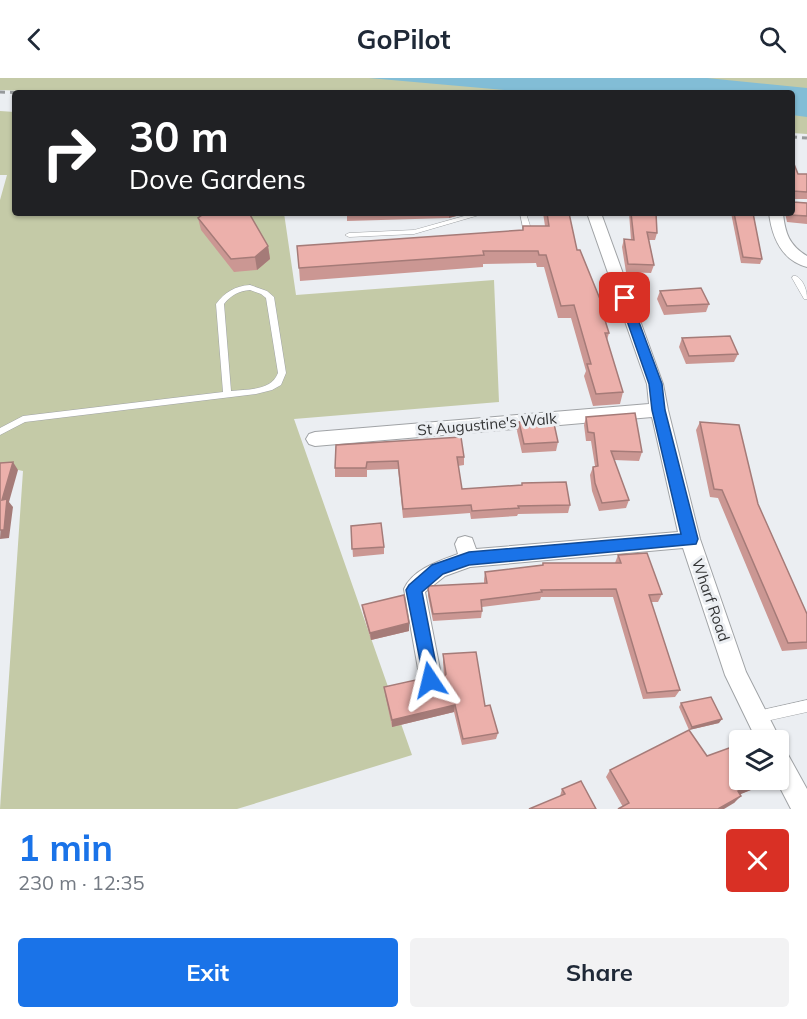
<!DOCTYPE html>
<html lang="en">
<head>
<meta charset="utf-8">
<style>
  :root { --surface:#fff; --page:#f2f2f3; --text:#1f2937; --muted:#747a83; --accent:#1a73e8 }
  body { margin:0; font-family:Mulish,sans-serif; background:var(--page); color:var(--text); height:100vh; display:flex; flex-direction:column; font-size:22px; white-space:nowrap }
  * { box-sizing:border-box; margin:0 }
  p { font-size:20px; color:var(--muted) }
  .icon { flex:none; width:33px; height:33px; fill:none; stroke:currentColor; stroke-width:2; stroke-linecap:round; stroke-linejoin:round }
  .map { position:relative; height:731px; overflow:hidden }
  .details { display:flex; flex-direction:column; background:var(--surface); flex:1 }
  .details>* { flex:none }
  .banner { position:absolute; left:12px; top:12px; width:783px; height:126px; border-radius:6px; box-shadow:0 2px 4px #0004; background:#202124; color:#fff; overflow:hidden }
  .buttons { position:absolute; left:729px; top:652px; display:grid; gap:12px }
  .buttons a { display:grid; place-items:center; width:60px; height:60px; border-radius:6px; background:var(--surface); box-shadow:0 2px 4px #0004; font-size:30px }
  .pin { position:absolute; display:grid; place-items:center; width:51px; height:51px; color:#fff; margin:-26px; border-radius:12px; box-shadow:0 3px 9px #0006 }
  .me { position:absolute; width:66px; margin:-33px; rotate:350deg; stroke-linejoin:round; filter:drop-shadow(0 0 4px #0008) }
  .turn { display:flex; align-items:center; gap:21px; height:126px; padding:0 18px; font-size:27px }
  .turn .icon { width:78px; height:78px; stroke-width:2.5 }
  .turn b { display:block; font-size:42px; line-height:51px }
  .round { display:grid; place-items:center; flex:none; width:63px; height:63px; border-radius:6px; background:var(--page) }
  .headline { display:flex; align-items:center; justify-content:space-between; height:102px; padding:0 18px }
  h1 { font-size:36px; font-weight:700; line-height:45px; color:var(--accent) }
  .button { display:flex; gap:12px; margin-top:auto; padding:12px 18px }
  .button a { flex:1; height:69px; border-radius:6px; background:var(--accent); color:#fff; font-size:24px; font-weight:700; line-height:69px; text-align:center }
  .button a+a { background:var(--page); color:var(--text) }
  header { display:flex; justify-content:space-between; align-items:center; height:78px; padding:0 18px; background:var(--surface); font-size:27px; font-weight:700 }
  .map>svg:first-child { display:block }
  .green { fill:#c4caa7 }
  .water { fill:#82bdd6 }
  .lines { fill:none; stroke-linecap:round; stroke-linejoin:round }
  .service-casing { stroke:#a0a3a6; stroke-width:1 }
  .minor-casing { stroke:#a0a3a6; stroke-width:2 }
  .service { fill:#fff; fill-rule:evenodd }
  .minor { fill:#fff; fill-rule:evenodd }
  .rail { stroke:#96999b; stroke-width:3; stroke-dasharray:5 5; stroke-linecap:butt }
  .wall { fill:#cb9793 }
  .shaded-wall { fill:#a57b78 }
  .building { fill:#ecb0ab; stroke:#a57b78; stroke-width:1.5 }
  .route { fill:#1a73e8; stroke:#114b97; stroke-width:1.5 }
  .labels { text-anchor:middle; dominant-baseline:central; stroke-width:6; stroke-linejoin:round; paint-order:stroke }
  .street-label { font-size:15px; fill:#333435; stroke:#ebeef2 }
</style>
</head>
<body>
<header><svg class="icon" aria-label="back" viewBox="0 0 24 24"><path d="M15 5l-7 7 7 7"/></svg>GoPilot<svg class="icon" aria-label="search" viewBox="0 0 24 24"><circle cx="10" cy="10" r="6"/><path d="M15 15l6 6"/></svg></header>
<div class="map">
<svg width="807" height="731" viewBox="0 0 807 731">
  <rect width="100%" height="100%" fill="#ebeef2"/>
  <!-- green -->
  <g class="green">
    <polygon points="0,0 807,0 807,56 792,55 792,15 79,15 0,12"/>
    <polygon points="0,33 15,34 15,135 284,135 296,217 494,202 499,324 294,341 412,677 237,731 0,731 23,393 0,388 0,122 7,97 0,97"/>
  </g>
  <!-- water -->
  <polygon class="water" points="369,0 707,0 807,10 807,39 792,37 792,15 538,15"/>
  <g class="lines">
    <defs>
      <g id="service">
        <polygon points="475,135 486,135 414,156 349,159 345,157 349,155 414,152"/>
        <polygon points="520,135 526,135 532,154 530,155 526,155 524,154"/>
        <path d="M793,198H796C804,202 807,213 807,221H804L792,200Z"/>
        <path d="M250,207L267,213L274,219L286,295L281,307L272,312L256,316L25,344L0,357V350L23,338L223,314L216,226C225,214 235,208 250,207ZM250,212L261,216L266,220L278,295C271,313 248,311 231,313L224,226C231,217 239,213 250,212Z"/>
        <polygon points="807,622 807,634 757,645 753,643 751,639 753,635 757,633"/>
      </g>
      <g id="minor">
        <path d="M587,135H601L663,306L668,332L700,461L746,594L781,663L778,668V663H757L725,597L683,470L470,489L445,498L425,514L442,602L439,610L431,613L423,610L420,602L404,511C413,491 439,483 458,476L455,466L458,460L465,458L472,460L476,471L678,454L652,339L315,368L309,366L306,361L309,356L315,354L649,326L647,306Z"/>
        <path d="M769,135H783C785,155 789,167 807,178V189C781,182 772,159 769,135Z"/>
        <polygon points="778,669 786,673 807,711 807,731 791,731 776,702 778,702"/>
      </g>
    </defs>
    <!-- service casing -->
    <use href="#service" class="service-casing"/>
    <!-- minor casing -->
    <use href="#minor" class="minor-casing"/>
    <!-- service -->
    <use href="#service" class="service"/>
    <!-- minor -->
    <use href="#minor" class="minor"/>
    <!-- rail -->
    <g class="rail">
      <polyline points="0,14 34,15"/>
      <polyline points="792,59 807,60"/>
    </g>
  </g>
  <!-- wall -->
  <g class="wall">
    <polygon points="792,81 798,96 807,96 807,121 793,121 793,124 807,125 807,146 787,144 785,135 792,135"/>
    <polygon points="347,135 467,135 449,140 347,143"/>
    <polygon points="543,135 569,135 577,172 602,226 601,229 609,255 607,262 623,314 620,326 593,328 584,298 586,293 571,240 558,240 544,189 537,189 536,185 483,186 483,189 300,203 299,190 523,152 523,148 545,148"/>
    <polygon points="629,135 656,135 657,155 655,162 649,162 654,187 651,195 626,194 622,169 624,161 631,162"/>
    <polygon points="731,135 753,135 762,181 760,186 741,185"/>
    <polygon points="198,140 268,168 270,181 257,192 234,194 201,152"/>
    <polygon points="660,213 709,226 706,234 664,237 657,221"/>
    <polygon points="682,260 738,276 734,284 686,286 679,269"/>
    <polygon points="586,339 642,374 639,383 614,382 629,422 626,430 599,433 592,413 590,397 593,389 595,388 591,363 586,363 584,347"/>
    <polygon points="519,344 558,364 556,373 522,375 517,353"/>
    <polygon points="700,344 758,426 807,536 807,571 782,573 718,420 710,419 696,352"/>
    <polygon points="336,367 464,379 464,387 458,388 462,411 522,407 522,405 570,427 568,435 518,436 517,438 471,441 470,435 403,440 398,391 367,392 367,399 335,399 335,390"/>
    <polygon points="351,448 384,469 384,476 353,479"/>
    <polygon points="618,477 662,516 658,524 651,524 680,612 675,619 643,621 613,519 541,519 540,522 482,529 482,533 481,540 433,543 428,518 428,511 484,505 484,501 485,494 542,487 543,485 615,485"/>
    <polygon points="362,527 409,553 371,562 363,534"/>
    <polygon points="443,576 485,628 498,655 496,661 462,667 454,634 392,649 385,616 384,609 422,605 431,608 440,605 444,598 443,584"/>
    <polygon points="681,625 719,645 689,652 679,629"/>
    <polygon points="707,678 761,708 740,716 734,725 623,729 606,699 610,692"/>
    <polygon points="562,711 596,731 560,718"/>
  </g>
  <!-- shaded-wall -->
  <g class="shaded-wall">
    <polygon points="449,135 467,135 449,140"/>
    <polygon points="268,168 270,181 257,192 255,179"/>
    <polygon points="13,384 18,392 9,424 13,429 9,460 0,461 2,422"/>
    <polygon points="409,545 409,553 371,562 370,555"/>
    <polygon points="455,627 454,634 392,649 392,642"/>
    <polygon points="722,641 719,645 689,652 692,649"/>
    <polygon points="766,702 767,702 761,708 731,720 738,713"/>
    <polygon points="741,718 734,725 724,731 718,731"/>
  </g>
  <!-- building -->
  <g class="building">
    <polygon points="792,81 798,96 807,96 807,114 793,113 793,124 807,125 807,138 790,137 789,135 792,135"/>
    <polygon points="205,135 249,135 268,168 255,179 231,181 198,140"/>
    <polygon points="547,135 569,135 577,172 580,172 602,226 600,226 609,255 605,255 623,314 596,316 587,286 591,286 574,227 561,228 546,177 539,177 538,173 483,173 484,177 299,190 297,168 523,152 523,148 549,148"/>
    <polygon points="631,135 656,135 657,155 647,154 654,187 628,186 624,161 634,162"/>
    <polygon points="734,135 753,135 762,181 743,179"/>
    <polygon points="701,210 709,226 667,228 660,213"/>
    <polygon points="730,258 738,276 689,278 682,260"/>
    <polygon points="635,335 642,374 611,373 629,422 602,425 595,405 593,389 598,388 594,355 588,354 586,339"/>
    <polygon points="553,341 558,364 524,366 519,344"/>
    <polygon points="700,344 739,347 758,426 807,536 807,564 788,565 722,412 714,411"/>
    <polygon points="461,359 464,379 457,379 462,411 522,407 522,405 566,404 570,427 518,428 519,430 472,433 471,427 403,431 398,383 367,384 366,390 335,390 336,367"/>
    <polygon points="13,384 2,422 7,421 4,452 0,452 0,385"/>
    <polygon points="381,445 384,469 352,471 351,448"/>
    <polygon points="647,475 662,516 649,517 680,612 647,615 616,511 541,512 542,514 481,522 482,533 433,536 428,511 429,508 487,505 485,494 543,487 543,485 621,485 618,477"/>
    <polygon points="404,517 409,545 370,555 362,527"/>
    <polygon points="476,574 485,628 490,627 498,655 463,661 455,627 392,642 384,609 420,601 422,605 431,608 440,605 446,596 443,576"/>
    <polygon points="711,619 722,641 692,649 681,625"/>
    <polygon points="689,652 707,678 740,666 740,702 766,702 738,713 741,718 718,731 618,731 629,725 610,692"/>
    <polygon points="581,703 596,731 529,731 565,716 562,711"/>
  </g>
  <!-- route -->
  <polygon class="route" points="625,217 630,220 662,306 665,332 698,461 696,466 469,487 443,496 422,514 439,602 436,608 430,610 425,608 406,512 409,507 432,487 469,474 681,456 652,332 649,306 619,220"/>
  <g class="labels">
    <!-- street labels -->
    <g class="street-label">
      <text transform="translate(487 346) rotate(-5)">St Augustine's Walk</text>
      <text transform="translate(711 522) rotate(71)">Wharf Road</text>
    </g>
  </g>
</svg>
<div class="buttons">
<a><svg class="icon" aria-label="layers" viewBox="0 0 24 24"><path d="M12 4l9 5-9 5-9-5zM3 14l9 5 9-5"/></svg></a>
</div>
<div class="pin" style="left:625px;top:220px;background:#d93025"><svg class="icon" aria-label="arrive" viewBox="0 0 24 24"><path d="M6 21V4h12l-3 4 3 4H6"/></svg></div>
<svg class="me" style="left:430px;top:602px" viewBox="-20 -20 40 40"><path d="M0-17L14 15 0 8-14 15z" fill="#1a73e8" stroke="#fff" stroke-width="4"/></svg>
<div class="banner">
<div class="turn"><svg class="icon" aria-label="right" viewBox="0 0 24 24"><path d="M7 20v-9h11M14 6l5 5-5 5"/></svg><div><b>30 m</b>Dove Gardens</div></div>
</div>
</div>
<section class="details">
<div class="headline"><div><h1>1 min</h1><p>230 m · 12:35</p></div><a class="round" style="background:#d93025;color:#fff"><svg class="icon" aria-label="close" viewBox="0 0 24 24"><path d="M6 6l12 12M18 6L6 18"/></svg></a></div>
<div class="button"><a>Exit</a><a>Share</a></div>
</section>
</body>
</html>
